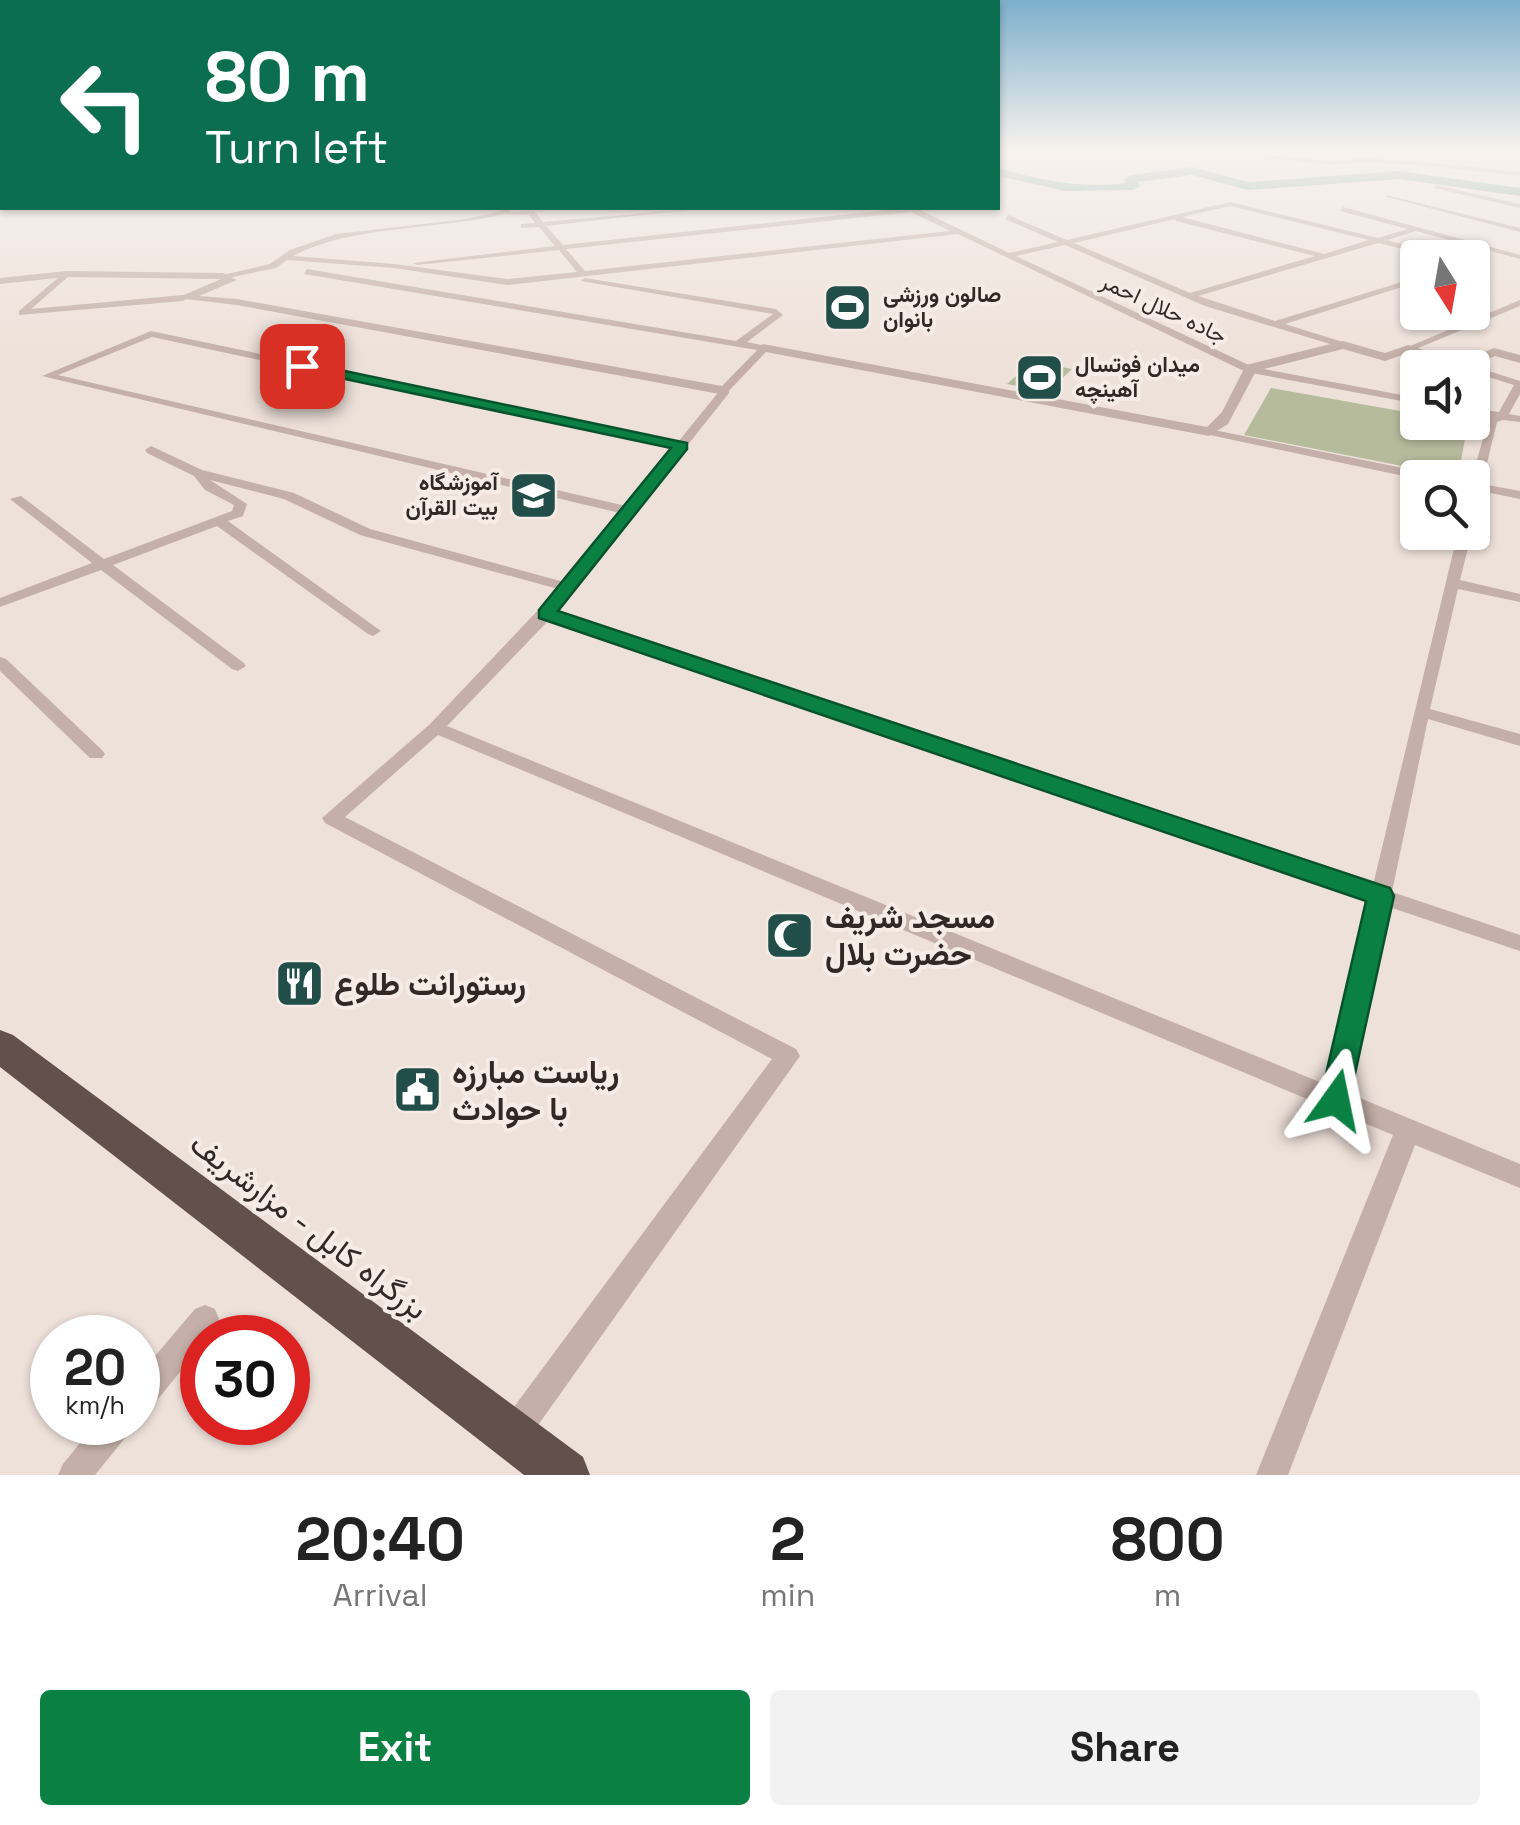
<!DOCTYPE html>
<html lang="en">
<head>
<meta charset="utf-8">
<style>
  :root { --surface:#fff; --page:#f2f2f2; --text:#222; --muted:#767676; --accent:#0b8043 }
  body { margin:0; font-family:"Space Grotesk",Vazirmatn,sans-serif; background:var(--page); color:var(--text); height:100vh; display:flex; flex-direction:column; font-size:38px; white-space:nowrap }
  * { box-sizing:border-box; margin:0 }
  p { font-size:32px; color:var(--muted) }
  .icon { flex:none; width:55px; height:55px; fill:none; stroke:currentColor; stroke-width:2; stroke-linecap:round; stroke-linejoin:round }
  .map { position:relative; height:1475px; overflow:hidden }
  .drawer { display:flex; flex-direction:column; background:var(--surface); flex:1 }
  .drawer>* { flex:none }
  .top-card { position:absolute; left:0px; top:0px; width:1000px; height:210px; box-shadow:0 2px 8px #0004; background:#0b6e4f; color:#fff; overflow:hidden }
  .needle { width:65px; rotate:169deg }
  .controls { position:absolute; left:1400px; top:240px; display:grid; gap:20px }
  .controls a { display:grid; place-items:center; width:90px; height:90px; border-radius:10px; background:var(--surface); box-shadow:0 2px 8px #0004; font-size:50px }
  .speed { position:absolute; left:30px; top:1315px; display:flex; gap:20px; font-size:50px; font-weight:700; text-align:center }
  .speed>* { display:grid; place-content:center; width:130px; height:130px; border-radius:50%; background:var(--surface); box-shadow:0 2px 8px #0004; line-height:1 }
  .speed small { font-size:25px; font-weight:400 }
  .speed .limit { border:15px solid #d22; background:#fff; color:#111 }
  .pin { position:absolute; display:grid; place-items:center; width:85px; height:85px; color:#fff; margin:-42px; border-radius:20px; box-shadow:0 5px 15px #0006 }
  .me { position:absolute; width:110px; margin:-55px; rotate:12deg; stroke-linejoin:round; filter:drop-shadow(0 0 8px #0008) }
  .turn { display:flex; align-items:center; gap:35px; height:210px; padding:0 40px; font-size:45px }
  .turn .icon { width:130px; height:130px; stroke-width:2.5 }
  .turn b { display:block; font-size:70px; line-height:85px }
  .eta { display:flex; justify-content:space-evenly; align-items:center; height:170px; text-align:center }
  .eta b { font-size:60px; font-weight:700; line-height:70px }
  .cta { display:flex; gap:20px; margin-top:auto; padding:20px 40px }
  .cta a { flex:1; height:115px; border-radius:10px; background:var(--accent); color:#fff; font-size:40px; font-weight:700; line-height:115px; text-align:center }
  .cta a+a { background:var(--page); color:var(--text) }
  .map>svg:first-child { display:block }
  .green { fill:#b5bb9c }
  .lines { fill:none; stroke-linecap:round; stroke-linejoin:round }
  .river { fill:#7da7a2; fill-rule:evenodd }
  .minor { fill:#c4b0a8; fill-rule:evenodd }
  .tertiary { fill:#c4b0a8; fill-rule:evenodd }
  .trunk { fill:#62504c; fill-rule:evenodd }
  .route { fill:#0b8043; stroke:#07532c; stroke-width:2.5 }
  .labels { text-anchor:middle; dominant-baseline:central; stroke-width:8; stroke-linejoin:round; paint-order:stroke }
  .far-poi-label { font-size:22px; font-weight:bold; fill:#322927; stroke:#f6ece6; text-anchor:start }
  .far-street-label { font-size:22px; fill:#322927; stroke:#f6ece6 }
  .near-poi-label { font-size:32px; font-weight:bold; fill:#322927; stroke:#f6ece6; text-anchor:start }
  .near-street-label { font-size:32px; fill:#322927; stroke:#f6ece6 }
</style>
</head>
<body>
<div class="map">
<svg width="1520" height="1475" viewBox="0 0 1520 1475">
  <rect width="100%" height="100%" fill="#eee1da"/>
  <!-- green -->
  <g class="green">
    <polygon points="1032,362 1072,369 1048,392 1007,384"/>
    <polygon points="1271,388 1417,414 1418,422 1468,423 1458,477 1244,435"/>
  </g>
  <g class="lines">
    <!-- river -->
    <path class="river" d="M1192,167L1248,182L1399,171L1520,188V196L1399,179L1248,190L1192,175L1138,182L1140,186L1133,190L1065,191L998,176V168C1040,180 1081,189 1126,183L1124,179L1131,175Z"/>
    <!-- minor -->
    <g class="minor">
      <polygon points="1267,155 1333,161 1363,158 1427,162 1520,172 1520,176 1427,166 1363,162 1333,165 1265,158"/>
      <polygon points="1436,185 1520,204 1520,208 1434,188"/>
      <polygon points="1387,195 1520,228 1520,232 1387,197"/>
      <path d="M1230,202L1378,238L1408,229L1340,211L1343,207L1520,255V259L1416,231L1387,240L1455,258H1439L1378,243L1198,296L1275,321L1418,277V282L1285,324L1346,343L1348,345L1343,348L1205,306L1065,245L1016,256L1253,367L1418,398V404L1246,372L958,234L507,285L394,268L287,260L276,268L223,279L219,276L270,264L290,250L336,234L466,219L501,211L499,208H506L511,212L534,211L543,222L704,208L546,226L563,245L905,208H916L1009,253L1058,242L1005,219L1008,215L1067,240ZM1230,206L1369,240L1324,254L1182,217ZM911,212L950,231L585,271L566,249ZM505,214L529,215L535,223L521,224V228L539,227L555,246L413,263L417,265L559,250L577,272L507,279L394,264L293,256C351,225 439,230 505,214ZM1175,219L1176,221L1315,256L1190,293L1074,243Z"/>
      <polygon points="307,269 736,341 773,314 581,281 585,278 776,309 783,315 747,342 766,346 768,348 763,351 304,274"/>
      <polygon points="66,271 69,276 31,309 183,295 187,298 183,301 19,315 19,311"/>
      <polygon points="1520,300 1520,306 1411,351 1403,349"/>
      <path d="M151,331L678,442L721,389H729V393L555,612L1373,885L1458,532H1472L1460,580L1520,594V602L1458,589L1430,709L1520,734V746L1428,719L1392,892L1520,935V951L1389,907L1350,1094L1520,1164V1188L1415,1145L1288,1475H1256L1393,1135L438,735L345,817L796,1049L800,1056L524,1445L513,1450L502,1445L497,1434L502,1423L772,1059L325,823L322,818L430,724L558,589L360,535L284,499L210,480L247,504L243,516L228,521L381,631L373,636L368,634L217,526L113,565L244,663L246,666L238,671L232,669L101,570L0,607V598L92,563L10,499L21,496L104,559L232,511L234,505L205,490L194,476L147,453L145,450L151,446L202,470L294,493L370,529L564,582L620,513L42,376ZM152,337L673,448L626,506L58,375ZM549,620L1369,900L1327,1085L447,726Z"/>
      <polygon points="1468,367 1476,367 1520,381 1520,394 1509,414 1520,416 1520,422 1503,420 1497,422 1482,484 1520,491 1520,499 1481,491 1478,501 1472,505 1472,478 1489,417 1472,414 1472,408 1499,412 1514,385 1472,372 1472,368"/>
      <polygon points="1209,429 1433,474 1439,478 1418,479 1205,434 1205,430"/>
      <polygon points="0,657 6,659 102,750 105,754 102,758 90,758 0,671"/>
      <polygon points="205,1305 215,1309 219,1319 208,1338 202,1338 202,1345 149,1410 138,1414 138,1376 195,1309"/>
      <polygon points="97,1422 133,1422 129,1433 95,1475 58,1475 63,1464"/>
    </g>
    <!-- tertiary -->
    <polygon class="tertiary" points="66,271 223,273 237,280 199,296 237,299 722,386 763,344 1207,427 1222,412 1246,365 1343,341 1385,353 1408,345 1461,362 1494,348 1520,355 1520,363 1495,356 1470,368 1453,368 1408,353 1385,361 1343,349 1256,371 1228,424 1209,436 766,352 725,395 237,305 177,298 221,279 66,277 0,284 0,278"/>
    <!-- trunk -->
    <polygon class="trunk" points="0,1030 13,1035 583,1457 590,1475 524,1475 0,1067"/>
  </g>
  <!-- sky -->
  <linearGradient id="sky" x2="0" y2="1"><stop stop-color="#7dafcc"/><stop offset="0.42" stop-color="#f7f2ee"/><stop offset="1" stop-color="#f7f2ee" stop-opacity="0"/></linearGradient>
  <rect width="1520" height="357" fill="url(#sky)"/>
  <!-- route -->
  <polygon class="route" points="302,362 687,443 687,449 558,611 1390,888 1394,896 1347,1110 1336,1114 1324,1110 1320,1100 1366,901 539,618 539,610 671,448 298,369 298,363"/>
  <!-- icons -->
  <defs>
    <symbol id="stadium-square" viewBox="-11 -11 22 22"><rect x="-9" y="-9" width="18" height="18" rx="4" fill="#224e4a" stroke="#f6ece6"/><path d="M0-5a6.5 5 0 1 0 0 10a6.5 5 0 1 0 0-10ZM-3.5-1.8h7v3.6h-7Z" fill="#fff"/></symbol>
    <symbol id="school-square" viewBox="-11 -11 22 22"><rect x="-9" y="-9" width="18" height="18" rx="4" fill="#224e4a" stroke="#f6ece6"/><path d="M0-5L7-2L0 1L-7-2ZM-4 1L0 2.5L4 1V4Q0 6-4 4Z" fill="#fff"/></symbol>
    <symbol id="mosque-square" viewBox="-11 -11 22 22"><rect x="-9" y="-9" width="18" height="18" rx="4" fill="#224e4a" stroke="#f6ece6"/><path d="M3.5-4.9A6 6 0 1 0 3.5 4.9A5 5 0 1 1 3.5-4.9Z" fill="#fff"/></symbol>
    <symbol id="restaurant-square" viewBox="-11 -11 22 22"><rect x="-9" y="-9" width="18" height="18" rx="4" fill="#224e4a" stroke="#f6ece6"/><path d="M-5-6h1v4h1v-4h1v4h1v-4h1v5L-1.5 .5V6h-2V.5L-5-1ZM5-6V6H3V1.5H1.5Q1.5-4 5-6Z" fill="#fff"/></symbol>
    <symbol id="civic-square" viewBox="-11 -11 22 22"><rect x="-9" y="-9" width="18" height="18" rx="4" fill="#224e4a" stroke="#f6ece6"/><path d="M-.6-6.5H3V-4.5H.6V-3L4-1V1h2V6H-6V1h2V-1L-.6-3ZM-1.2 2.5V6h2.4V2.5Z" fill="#fff"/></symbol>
  </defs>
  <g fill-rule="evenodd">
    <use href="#stadium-square" x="820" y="280" width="55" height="55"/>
    <use href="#stadium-square" x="1012" y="350" width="55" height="55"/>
    <use href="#school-square" x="506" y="468" width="55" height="55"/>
    <use href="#mosque-square" x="762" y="908" width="55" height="55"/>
    <use href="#restaurant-square" x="272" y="956" width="55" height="55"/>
    <use href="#civic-square" x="390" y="1062" width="55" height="55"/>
  </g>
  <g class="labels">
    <!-- far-poi labels -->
    <g class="far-poi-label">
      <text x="883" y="294">صالون ورزشی<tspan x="883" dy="25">بانوان</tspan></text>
      <text x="1075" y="364">میدان فوتسال<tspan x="1075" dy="25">آهینچه</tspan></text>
      <text x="498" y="482" text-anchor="end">آموزشگاه<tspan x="498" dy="25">بیت القرآن</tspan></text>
    </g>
    <!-- far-street labels -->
    <g class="far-street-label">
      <text transform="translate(1164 308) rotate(25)">جاده حلال احمر</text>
    </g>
    <!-- near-poi labels -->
    <g class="near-poi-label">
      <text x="825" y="917">مسجد شریف<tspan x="825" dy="37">حضرت بلال</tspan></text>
      <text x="334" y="984">رستورانت طلوع</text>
      <text x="452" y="1072">ریاست مبارزه<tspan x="452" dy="37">با حوادث</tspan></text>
    </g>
    <!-- near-street labels -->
    <g class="near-street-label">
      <text transform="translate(309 1226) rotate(37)">بزرگراه کابل - مزارشریف</text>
    </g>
  </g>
</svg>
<div class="controls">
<a><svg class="needle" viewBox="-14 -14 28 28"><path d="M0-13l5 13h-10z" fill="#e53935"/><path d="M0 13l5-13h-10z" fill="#767676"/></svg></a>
<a><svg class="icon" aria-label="sound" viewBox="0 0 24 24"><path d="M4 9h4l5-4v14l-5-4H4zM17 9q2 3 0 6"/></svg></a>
<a><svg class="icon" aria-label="search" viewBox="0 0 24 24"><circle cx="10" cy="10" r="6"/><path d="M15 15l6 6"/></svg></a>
</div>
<div class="speed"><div>20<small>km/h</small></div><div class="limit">30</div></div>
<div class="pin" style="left:302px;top:366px;background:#d93025"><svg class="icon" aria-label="arrive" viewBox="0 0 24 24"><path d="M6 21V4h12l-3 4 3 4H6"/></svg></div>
<svg class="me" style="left:1336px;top:1100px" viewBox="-20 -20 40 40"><path d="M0-17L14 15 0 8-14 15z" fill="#0b8043" stroke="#fff" stroke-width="4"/></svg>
<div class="top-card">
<div class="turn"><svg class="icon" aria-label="left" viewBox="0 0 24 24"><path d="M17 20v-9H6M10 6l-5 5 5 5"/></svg><div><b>80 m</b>Turn left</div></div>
</div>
</div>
<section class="drawer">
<div class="eta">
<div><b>20:40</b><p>Arrival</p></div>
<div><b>2</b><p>min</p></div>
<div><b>800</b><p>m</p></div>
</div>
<div class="cta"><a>Exit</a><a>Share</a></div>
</section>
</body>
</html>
